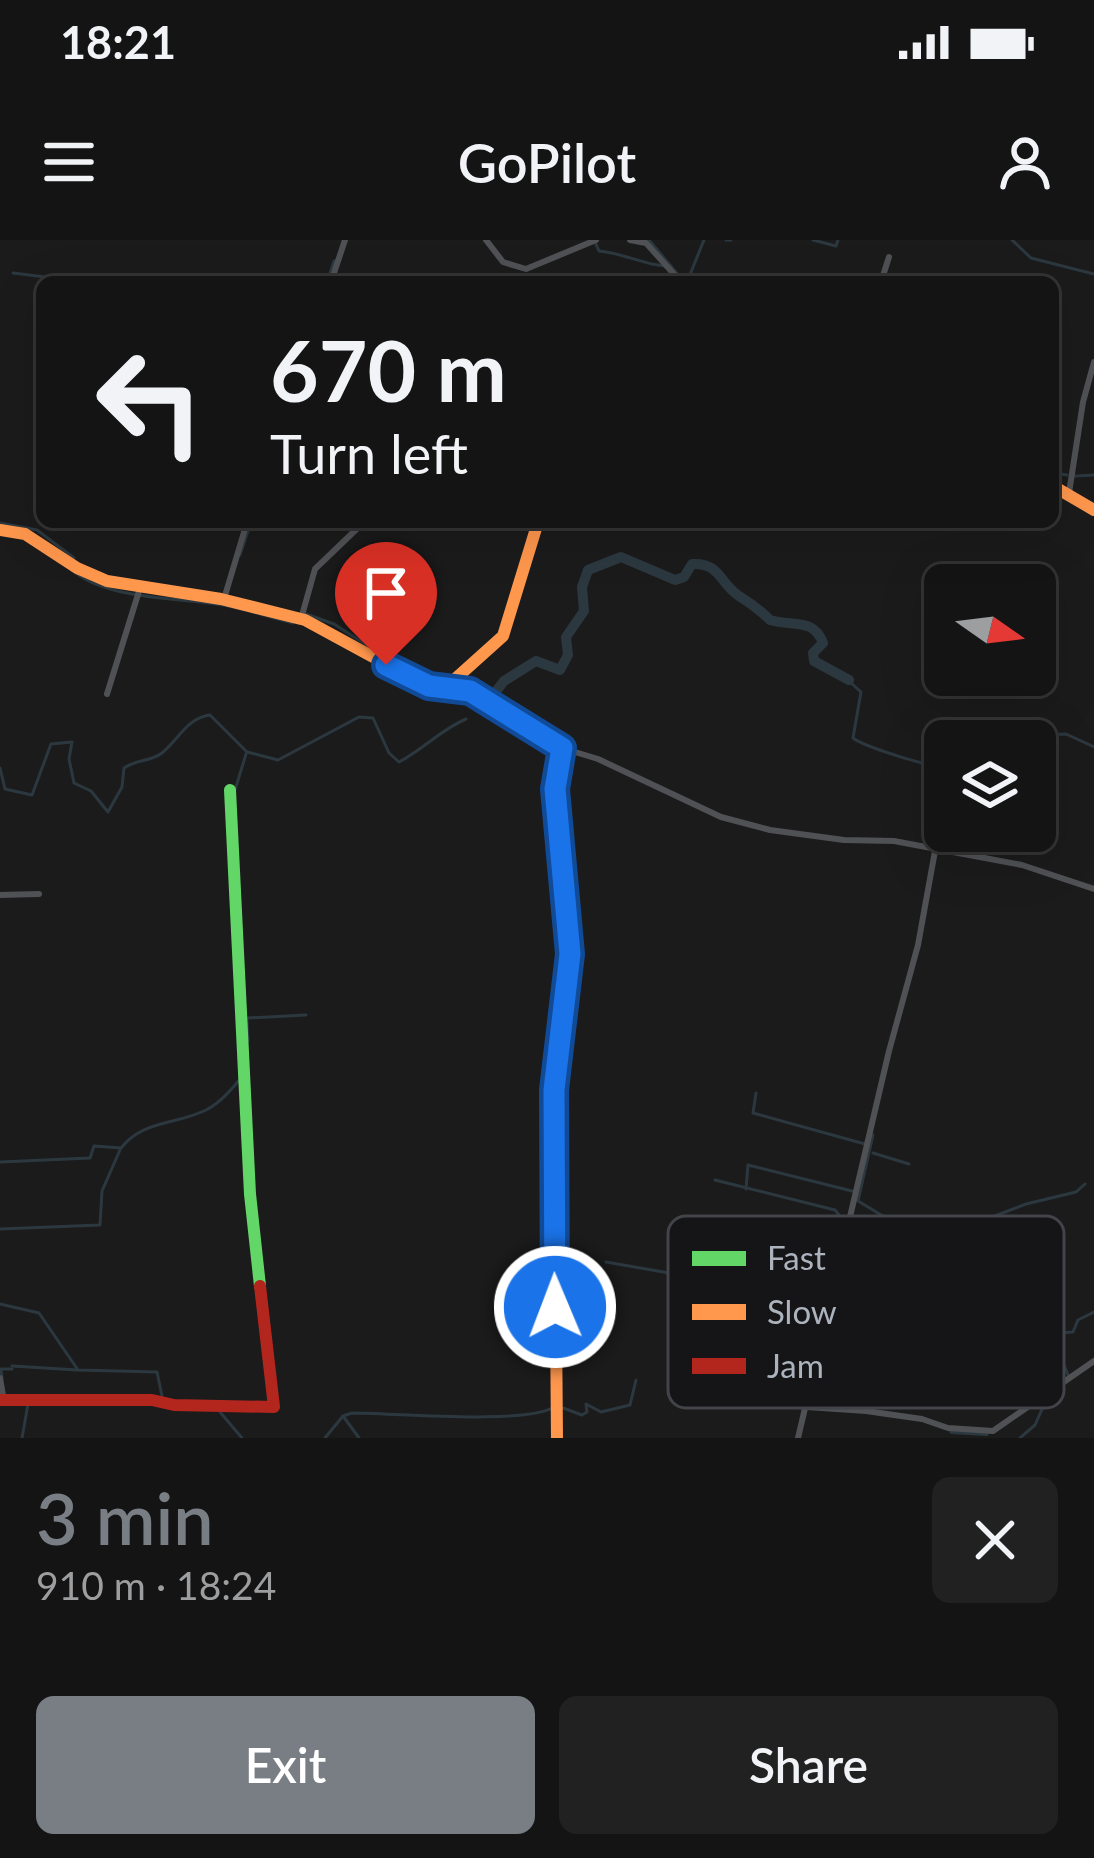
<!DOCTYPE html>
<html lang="en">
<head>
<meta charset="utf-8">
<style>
  :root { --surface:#141415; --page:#212122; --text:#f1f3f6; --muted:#9d9ea0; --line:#333334; --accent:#797e85 }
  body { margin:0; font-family:Lato,sans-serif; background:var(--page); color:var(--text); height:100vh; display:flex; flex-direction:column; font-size:45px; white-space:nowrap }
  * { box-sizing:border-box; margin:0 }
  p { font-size:39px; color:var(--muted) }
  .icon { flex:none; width:66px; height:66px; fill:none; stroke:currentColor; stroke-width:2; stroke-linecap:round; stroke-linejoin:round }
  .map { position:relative; height:1198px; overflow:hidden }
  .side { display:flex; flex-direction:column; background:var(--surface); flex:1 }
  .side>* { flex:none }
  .guide { position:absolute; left:36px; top:36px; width:1023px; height:252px; border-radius:18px; box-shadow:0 12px 48px #0002,0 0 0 3px var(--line); background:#141415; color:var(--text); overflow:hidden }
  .needle { width:78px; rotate:104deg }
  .buttons { position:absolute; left:924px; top:324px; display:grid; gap:24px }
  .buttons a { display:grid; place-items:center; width:132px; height:132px; border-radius:18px; background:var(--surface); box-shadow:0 12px 48px #0002,0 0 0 3px var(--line); font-size:60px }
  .pin { position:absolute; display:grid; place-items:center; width:102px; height:102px; color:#fff; margin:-123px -51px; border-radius:50% 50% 50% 0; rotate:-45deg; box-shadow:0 0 12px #0007 }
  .pin .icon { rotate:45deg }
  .me { position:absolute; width:132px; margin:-66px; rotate:359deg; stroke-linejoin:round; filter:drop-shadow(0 0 9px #0008) }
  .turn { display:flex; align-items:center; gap:42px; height:252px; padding:0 36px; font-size:54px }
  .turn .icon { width:156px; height:156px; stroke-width:2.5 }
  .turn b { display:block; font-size:84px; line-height:102px }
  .round { display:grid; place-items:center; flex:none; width:126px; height:126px; border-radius:18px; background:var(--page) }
  .summary { display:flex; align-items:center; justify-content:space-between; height:204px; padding:0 36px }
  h1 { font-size:72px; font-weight:600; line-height:90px; color:var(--accent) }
  .cta { display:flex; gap:24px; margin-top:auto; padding:24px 36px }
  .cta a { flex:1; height:138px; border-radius:18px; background:var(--accent); color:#fff; font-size:48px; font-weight:600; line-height:138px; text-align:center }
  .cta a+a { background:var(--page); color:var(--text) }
  .status { display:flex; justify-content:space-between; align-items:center; height:84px; padding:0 60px; background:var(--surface); direction:ltr }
  .status svg { height:33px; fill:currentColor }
  header { display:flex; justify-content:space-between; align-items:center; height:156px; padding:0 36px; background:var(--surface); font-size:54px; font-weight:600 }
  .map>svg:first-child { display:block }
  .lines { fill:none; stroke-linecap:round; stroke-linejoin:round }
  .stream { stroke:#2c383f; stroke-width:3 }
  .canal { stroke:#2c383f; stroke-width:6 }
  .river { stroke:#2c383f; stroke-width:10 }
  .street { stroke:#4f5155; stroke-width:6 }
  .fast { stroke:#63d668; stroke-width:12 }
  .slow { stroke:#ff974d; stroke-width:12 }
  .jam { stroke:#b3261e; stroke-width:12 }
  .route-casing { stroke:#114b97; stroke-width:30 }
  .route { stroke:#1a73e8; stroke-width:21 }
  .key { fill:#151518; stroke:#42444a; stroke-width:3 }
  .key-label { font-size:33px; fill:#acb3bd }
</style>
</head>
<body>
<div class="status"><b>18:21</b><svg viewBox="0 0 49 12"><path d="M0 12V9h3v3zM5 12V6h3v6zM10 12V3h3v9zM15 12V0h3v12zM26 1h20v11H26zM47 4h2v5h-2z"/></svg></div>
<header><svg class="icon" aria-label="menu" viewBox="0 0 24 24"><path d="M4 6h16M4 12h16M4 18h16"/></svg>GoPilot<svg class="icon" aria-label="person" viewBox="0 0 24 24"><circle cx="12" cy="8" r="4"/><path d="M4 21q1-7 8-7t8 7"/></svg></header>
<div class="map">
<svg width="1094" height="1198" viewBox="0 0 1094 1198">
  <rect width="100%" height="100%" fill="#1b1b1c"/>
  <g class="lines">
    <!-- stream -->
    <g class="stream">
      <polyline points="649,0 679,36"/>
      <polyline points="726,0 731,0"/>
      <polyline points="813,0 836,6 838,0"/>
      <polyline points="1012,0 1031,18 1094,34"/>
      <path d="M595,2L599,11C624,13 648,27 671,26"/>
      <polyline points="13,33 86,42"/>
      <polyline points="327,42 334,21 339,21"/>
      <polyline points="687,42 704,0"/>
      <polyline points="1053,233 1067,235"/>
      <polyline points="1075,236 1094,235"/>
      <polyline points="0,283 37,290 74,318"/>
      <polyline points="240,315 251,282"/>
      <path d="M71,329C105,361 182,357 228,366C250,370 271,378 293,383"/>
      <polyline points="306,374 334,384 388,419"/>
      <path d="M850,442L861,452L853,498C863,506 933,529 945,526"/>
      <polyline points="984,501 1001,485 1040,495 1066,494 1094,507"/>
      <path d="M0,528L5,549L32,555L51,504L72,502L69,519L74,543L91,551L108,572L122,547L124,528C137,519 150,522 162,513C179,499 187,478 210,475L247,512L278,520L359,477L373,478L389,513L399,522C424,509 440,490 466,479"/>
      <polyline points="235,550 246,514"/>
      <polyline points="248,801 247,778 306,775"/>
      <polyline points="756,853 753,873 865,904"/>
      <polyline points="873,895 858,961 926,1002 1026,964 1076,952 1085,944"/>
      <polyline points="873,913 909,924"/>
      <path d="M0,922L90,918L94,906L121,908C143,880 176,885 206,870C220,863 231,850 241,838"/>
      <polyline points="715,940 835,970 846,984"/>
      <polyline points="746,949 748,925 852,951"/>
      <polyline points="0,989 100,985 102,951 120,910"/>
      <polyline points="606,1022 686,1036 694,1041"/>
      <path d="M693,1039C741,1024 732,1038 768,1058L775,1075L811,1107L801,1168"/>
      <polyline points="697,1042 750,1050"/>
      <polyline points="0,1064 39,1073 78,1130 157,1132 162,1156"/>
      <path d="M942,1093L963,1040L984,1041L983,1046C1007,1048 1029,1045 1052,1053L1044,1094L1073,1092L1078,1080L1094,1072"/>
      <polyline points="808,1104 818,1100 853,1117 855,1113 873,1114 874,1122 881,1121 888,1106 896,1104 900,1085 1063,1123 1069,1137"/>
      <polyline points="671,1125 674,1118 690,1118 800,1165"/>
      <polyline points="12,1126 77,1130"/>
      <polyline points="2,1138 1,1129 12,1129"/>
      <polyline points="563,1168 582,1175 587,1172 586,1164 601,1172 630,1165 636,1140"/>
      <polyline points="220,1172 242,1198"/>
      <path d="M343,1176L352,1173C394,1173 525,1185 554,1167"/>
      <polyline points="22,1198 28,1164"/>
      <polyline points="325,1198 343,1176 359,1198"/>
      <polyline points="1020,1198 1035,1185 1048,1156"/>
    </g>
    <!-- canal -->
    <polyline class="canal" points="952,1191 986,1193"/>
    <!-- river -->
    <path class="river" d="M484,467L504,441L536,421L560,430L568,415L566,397L584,371L582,347L588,330L621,317L675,340L684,337L692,324C720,322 720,344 739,356C752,364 759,369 770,380C792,387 813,377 823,403L813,413L814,421L849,440"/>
    <!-- street -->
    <g class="street">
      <polyline points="486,0 503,22 526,29 596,0"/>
      <polyline points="630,0 646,3 681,42"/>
      <polyline points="331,42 345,0"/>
      <polyline points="881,42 889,17"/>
      <polyline points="1069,253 1083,162 1094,122"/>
      <polyline points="224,359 247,282"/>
      <polyline points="301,379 315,329 364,282"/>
      <polyline points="448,446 470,451 495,463 562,508 598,519 721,577 770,590 844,600 894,601 1022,625 1094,649"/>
      <polyline points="107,454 140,348"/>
      <polyline points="0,655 39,654"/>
      <polyline points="0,1138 4,1161"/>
      <polyline points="807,1167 866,1171 922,1179 948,1188 993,1191 1094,1121"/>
      <polyline points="798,1198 889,811 918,705 935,611"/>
    </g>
    <!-- fast -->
    <polyline class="fast" points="230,550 250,954 260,1046"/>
    <!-- slow -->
    <g class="slow">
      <polyline points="1053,246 1094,270"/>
      <polyline points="0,290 25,294 77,328 107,341 221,359 305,380 408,436 444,449 503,396 538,282"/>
      <polyline points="557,1198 554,850 570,714 555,549 562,508"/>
    </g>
    <!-- jam -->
    <polyline class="jam" points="0,1160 152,1160 174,1165 274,1167 260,1046"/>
  </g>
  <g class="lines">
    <defs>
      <polyline id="route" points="386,425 429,446 470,451 562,508 555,549 570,714 554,850 555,1067"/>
    </defs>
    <!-- route casing -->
    <use href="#route" class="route-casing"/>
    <!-- route -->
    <use href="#route" class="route"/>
  </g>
  <!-- legend -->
  <rect x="668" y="976" width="396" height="192" rx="18" class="key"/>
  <rect x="692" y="1011" width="54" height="15" fill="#63d668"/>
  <rect x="692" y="1064" width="54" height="16" fill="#ff974d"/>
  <rect x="692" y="1118" width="54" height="16" fill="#b3261e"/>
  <g class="key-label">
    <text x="767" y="1030">Fast</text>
    <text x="767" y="1084">Slow</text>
    <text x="767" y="1138">Jam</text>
  </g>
</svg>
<div class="buttons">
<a><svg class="needle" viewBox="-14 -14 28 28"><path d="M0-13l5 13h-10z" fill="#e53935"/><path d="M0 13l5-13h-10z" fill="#9d9ea0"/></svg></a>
<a><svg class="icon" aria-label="layers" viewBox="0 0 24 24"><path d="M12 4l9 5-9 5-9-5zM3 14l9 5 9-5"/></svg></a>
</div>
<div class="pin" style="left:386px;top:425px;background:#d93025"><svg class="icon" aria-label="arrive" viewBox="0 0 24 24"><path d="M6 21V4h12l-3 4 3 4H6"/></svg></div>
<svg class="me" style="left:555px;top:1067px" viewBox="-20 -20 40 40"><circle r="17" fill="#1a73e8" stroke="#fff" stroke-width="3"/><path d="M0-11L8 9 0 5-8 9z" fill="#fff"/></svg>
<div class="guide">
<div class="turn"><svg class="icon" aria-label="left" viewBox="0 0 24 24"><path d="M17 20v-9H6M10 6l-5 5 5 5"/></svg><div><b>670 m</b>Turn left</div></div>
</div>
</div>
<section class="side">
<div class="summary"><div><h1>3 min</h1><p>910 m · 18:24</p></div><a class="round"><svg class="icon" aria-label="close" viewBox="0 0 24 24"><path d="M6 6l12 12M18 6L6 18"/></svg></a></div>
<div class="cta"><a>Exit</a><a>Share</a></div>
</section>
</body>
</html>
